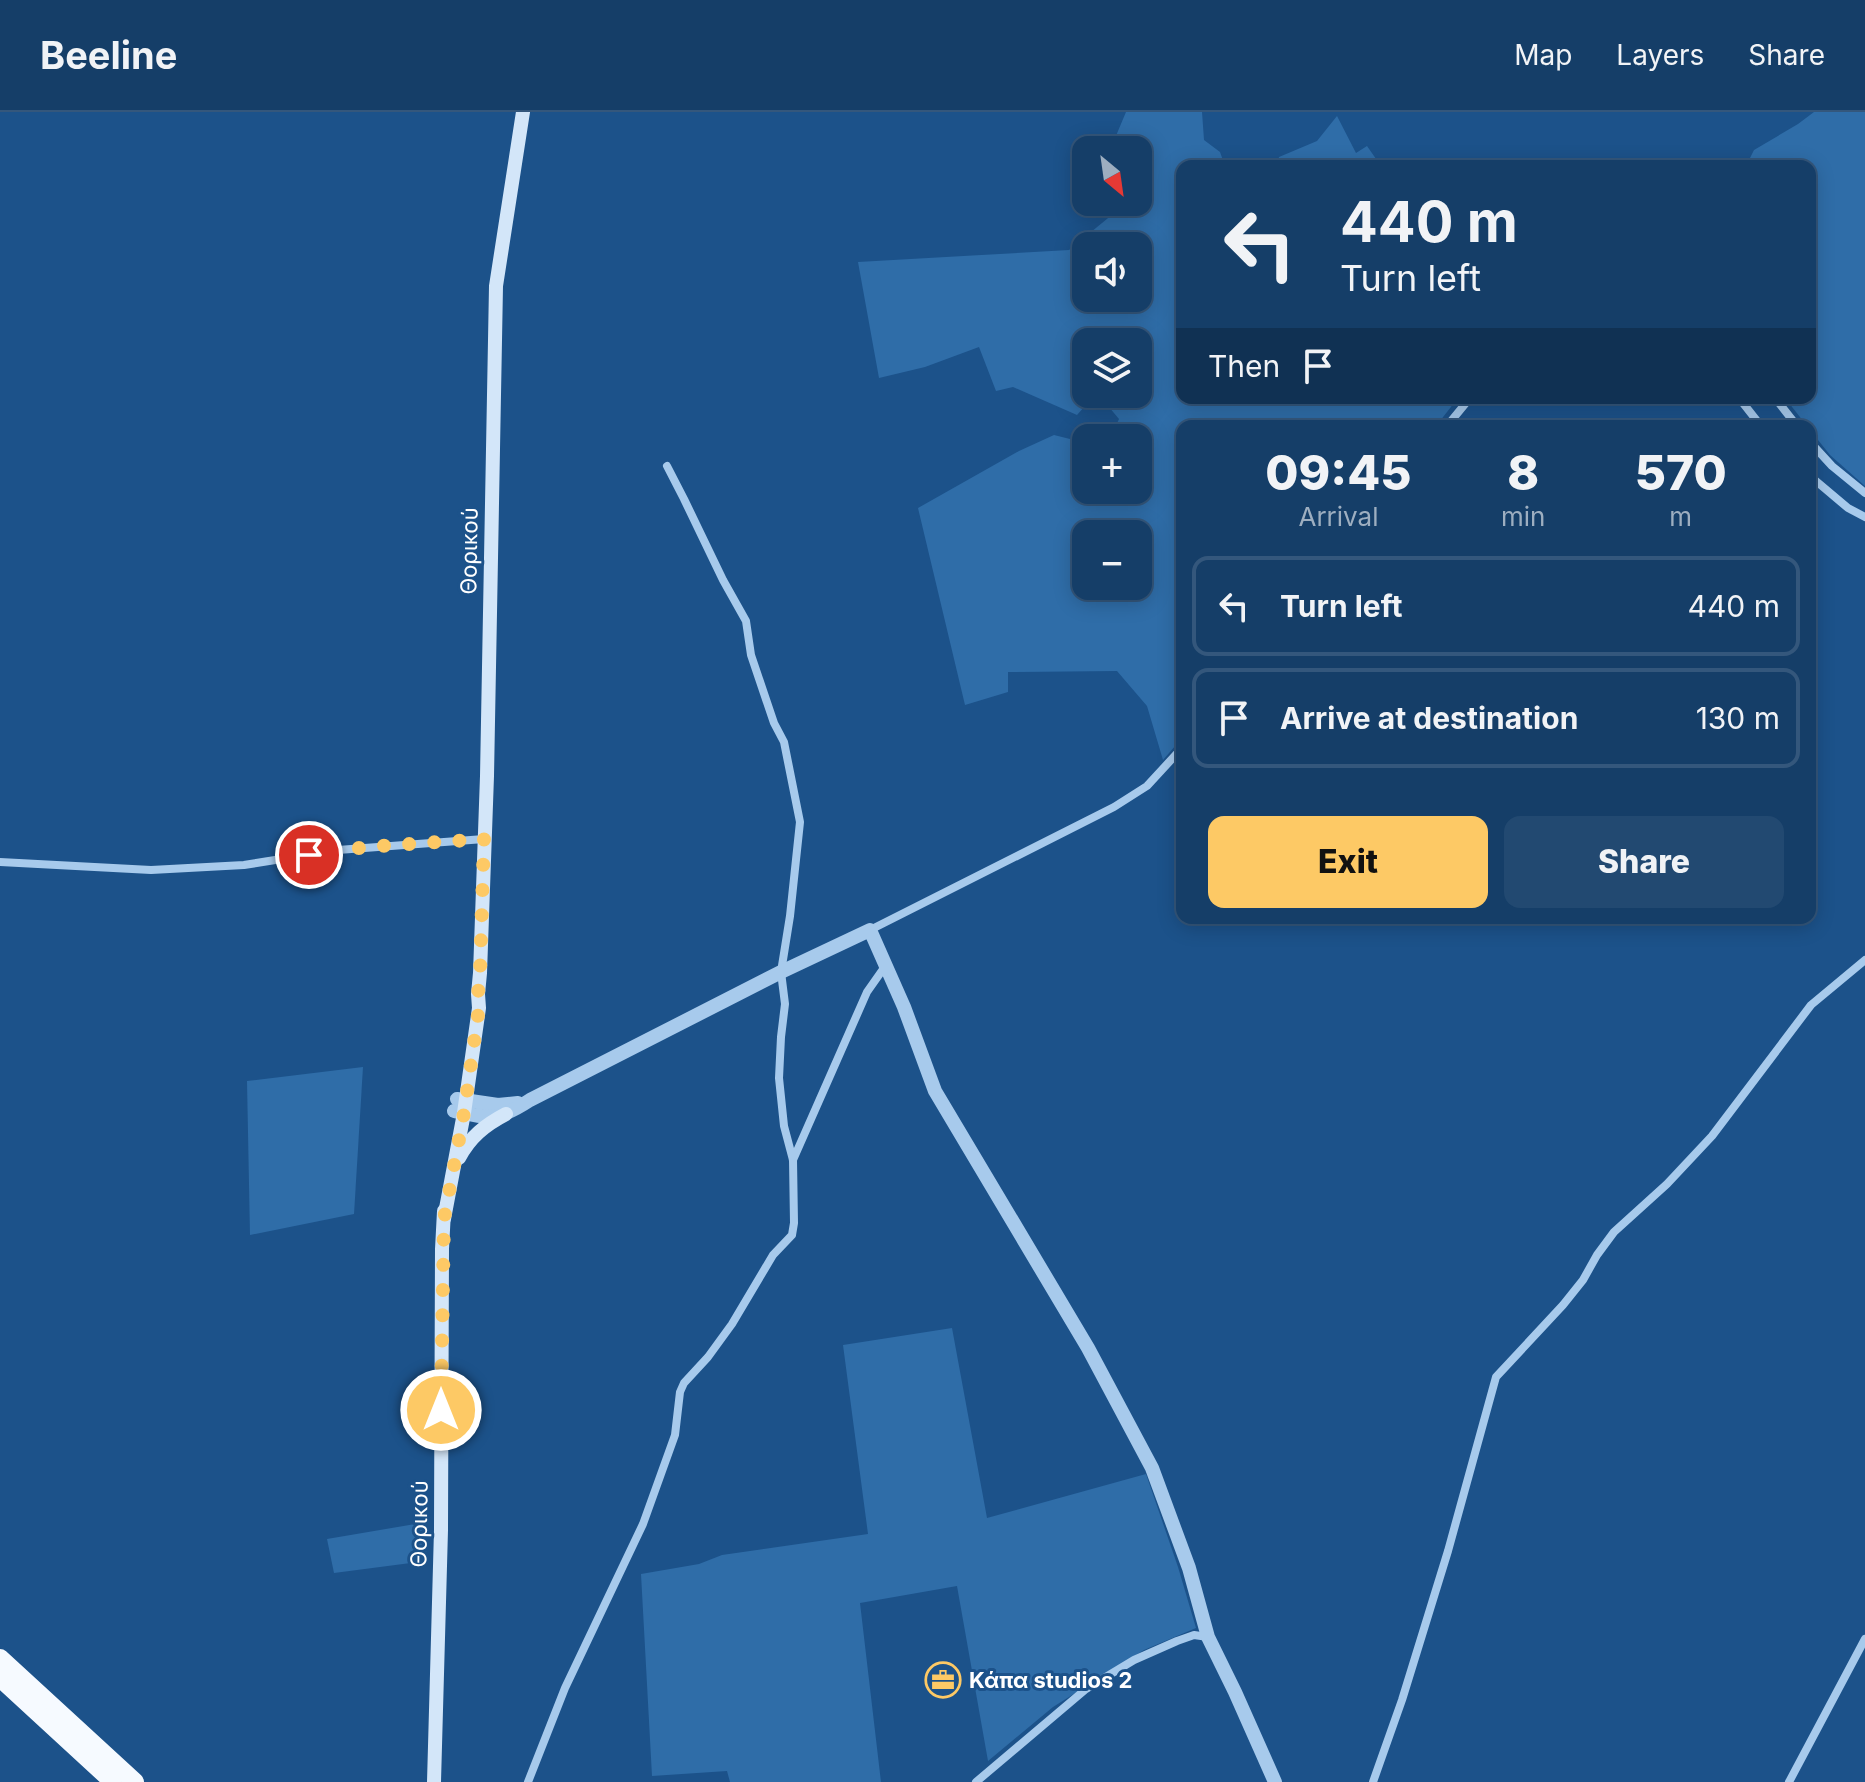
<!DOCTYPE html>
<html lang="en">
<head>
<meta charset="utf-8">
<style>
  :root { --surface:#153e68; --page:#224971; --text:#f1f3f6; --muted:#9daec0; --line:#34577c; --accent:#fdc965 }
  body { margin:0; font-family:Inter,sans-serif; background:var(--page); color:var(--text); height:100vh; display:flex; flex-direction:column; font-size:30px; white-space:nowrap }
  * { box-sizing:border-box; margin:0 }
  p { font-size:26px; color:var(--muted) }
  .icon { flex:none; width:44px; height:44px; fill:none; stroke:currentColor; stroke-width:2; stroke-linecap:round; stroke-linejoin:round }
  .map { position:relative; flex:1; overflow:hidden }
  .drawer { position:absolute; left:1176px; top:308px; width:640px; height:504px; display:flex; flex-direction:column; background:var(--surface); border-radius:16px; box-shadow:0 4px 20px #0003,0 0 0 2px var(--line) }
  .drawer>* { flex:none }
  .banner { position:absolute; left:1176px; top:48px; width:640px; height:244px; border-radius:16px; box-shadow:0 4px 20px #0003,0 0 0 2px var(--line); background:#153e68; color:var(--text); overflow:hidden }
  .needle { width:52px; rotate:151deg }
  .fabs { position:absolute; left:1072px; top:24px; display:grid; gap:16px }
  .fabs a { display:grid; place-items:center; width:80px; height:80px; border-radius:16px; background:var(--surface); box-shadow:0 4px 20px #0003,0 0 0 2px var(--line); font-size:40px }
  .pin { position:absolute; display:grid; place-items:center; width:68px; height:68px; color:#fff; margin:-34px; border:4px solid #fff; border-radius:50%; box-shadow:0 2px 8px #0007 }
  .me { position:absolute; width:88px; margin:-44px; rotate:0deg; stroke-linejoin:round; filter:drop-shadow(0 0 6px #0008) }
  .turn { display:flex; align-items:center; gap:28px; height:168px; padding:0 32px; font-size:36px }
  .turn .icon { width:104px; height:104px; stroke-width:2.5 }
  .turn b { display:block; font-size:56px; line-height:68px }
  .then { display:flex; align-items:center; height:76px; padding:0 32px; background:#0003; gap:16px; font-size:30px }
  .eta { display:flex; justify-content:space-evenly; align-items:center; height:136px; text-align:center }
  .eta b { font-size:48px; font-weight:800; line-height:56px }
  .action { display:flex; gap:16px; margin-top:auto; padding:16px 32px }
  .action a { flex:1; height:92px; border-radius:16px; background:var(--accent); color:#111; font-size:32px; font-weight:800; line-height:92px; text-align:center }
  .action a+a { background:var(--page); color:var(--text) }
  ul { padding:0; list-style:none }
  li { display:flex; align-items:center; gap:24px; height:100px; margin:0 16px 12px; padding:0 16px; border:4px solid var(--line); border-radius:16px }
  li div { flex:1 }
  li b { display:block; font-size:30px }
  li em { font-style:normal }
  header { display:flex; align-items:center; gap:48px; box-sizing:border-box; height:112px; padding:0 40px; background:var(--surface); border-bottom:2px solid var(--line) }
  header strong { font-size:38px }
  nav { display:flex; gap:44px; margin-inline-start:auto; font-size:28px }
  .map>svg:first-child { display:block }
  .green { fill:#2f6da8; fill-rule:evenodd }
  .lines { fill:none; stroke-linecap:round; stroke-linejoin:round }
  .minor { stroke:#a7caec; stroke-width:8 }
  .tertiary { stroke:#a7caec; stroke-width:14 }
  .secondary { stroke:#d3e6f9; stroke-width:14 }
  .trunk { stroke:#f6faff; stroke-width:18 }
  .route { stroke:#fdc965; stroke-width:14; stroke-dasharray:0 25.2 }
  .labels { text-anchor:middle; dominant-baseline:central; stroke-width:6; stroke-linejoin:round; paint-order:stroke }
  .street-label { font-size:22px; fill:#fff; stroke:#1c528a }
  .poi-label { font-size:22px; font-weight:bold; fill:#fff; stroke:#1c528a; text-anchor:start }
</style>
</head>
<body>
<header>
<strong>Beeline</strong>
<nav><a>Map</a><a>Layers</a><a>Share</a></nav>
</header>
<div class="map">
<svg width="1865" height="1670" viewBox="0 0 1865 1670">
  <rect width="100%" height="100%" fill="#1c528a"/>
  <!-- green -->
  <g class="green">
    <path d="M1126,0H1202L1204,28L1220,40L1225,54H1182V286H1458L1436,314H1182V626L1163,648L1147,594L1117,559L1008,560V580L965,593L918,396L1019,339L1054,323L1086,331V378H1138V326H1101L1114,318L1119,307L1098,282H1138V230H1086V272L1075,275L1085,294L1077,303L1013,275L996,279L979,235L925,255L879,266L858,150L1069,138L1113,102L1107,90H1138V38H1110ZM1086,134H1138V186H1086ZM1138,422V474H1086V422Z"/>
    <polygon points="1814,0 1865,0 1865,374 1830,343 1810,318 1810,314 1807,314 1785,286 1810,286 1810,54 1746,54 1754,38 1798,12"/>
    <polygon points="1337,4 1356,41 1367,34 1381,54 1277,54 1279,45 1317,29"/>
    <polygon points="363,955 354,1102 250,1123 247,969"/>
    <polygon points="952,1216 987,1406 1146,1362 1178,1455 1196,1516 1144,1538 1053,1595 988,1649 957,1474 860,1491 881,1670 730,1670 727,1659 652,1664 641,1462 699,1452 722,1443 868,1422 843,1233"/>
    <polygon points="427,1410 426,1449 334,1461 327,1427"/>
  </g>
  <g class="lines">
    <!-- minor -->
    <g class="minor">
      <polyline points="1739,286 1761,314"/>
      <polyline points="1775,286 1797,314"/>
      <polyline points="1447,314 1470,286"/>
      <polyline points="1810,330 1832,354 1865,381"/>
      <polyline points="1810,364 1848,396 1865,405"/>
      <polyline points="0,750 151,758 244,753 338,738 484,727"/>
      <polyline points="870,818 1114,695 1147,674 1182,636"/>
      <polyline points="793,1048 867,880 886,853"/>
      <polyline points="528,1670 565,1576 643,1412 675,1323 680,1280 684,1271 708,1245 732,1212 773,1143 792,1123 794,1111 793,1048 784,1014 779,966 781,925 785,892 781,860 790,804 800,710 784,630 774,611 751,543 746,509 723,468 684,387 667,354"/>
      <polyline points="976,1670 1086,1577 1134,1548 1177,1529 1194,1523 1208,1525"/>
      <polyline points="1373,1670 1402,1588 1448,1439 1496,1265 1563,1193 1583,1168 1597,1143 1614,1120 1667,1072 1712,1024 1811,893 1865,848"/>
      <polyline points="1789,1670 1865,1527"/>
    </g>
    <!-- tertiary -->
    <g class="tertiary">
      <polyline points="457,987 498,993 518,991"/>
      <path d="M454,999C491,1007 498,1009 530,988L781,860L870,818L904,895L935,979L1088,1236L1152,1356L1189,1456L1208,1525L1235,1580L1275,1670"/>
    </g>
    <!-- secondary -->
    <g class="secondary">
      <path d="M459,1046C470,1025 485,1013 506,1002"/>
      <polyline points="444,1107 464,1001 479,896 478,882 480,861 487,664 496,174 523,0"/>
      <polyline points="434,1670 441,1418 442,1137 444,1099"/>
    </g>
    <!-- trunk -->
    <g class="trunk">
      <polyline points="0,1546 135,1670"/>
      <polyline points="0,1566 113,1670"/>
    </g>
  </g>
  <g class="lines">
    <!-- route -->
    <polyline class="route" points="309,743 366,735 484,727 480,861 478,882 479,896 464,1001 444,1107 441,1298"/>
  </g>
  <!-- icons -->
  <defs>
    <symbol id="office-ring" viewBox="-11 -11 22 22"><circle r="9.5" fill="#1c528a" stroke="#fdc965" stroke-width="1.5"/><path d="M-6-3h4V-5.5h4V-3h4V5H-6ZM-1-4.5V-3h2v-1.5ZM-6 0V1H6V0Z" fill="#fdc965"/></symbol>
  </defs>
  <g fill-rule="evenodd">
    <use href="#office-ring" x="923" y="1548" width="40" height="40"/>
  </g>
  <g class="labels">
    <!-- street labels -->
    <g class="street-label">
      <text transform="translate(469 439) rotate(-89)">Θορικού</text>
      <text transform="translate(419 1412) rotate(-89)">Θορικού</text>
    </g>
    <!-- poi labels -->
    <g class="poi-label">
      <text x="969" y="1568">Κάπα studios 2</text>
    </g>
  </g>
</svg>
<div class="fabs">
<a><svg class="needle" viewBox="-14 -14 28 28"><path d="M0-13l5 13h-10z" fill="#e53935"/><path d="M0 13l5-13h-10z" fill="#9daec0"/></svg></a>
<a><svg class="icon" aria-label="sound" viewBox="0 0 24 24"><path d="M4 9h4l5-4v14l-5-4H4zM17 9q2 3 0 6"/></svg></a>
<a><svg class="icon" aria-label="layers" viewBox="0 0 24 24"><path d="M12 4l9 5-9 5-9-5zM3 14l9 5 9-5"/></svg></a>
<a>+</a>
<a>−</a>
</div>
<div class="pin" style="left:309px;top:743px;background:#d93025"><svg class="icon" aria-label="arrive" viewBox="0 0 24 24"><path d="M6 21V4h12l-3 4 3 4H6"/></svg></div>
<svg class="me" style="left:441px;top:1298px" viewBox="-20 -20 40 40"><circle r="17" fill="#fdc965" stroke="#fff" stroke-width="3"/><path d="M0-11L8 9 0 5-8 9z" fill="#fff"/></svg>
<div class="banner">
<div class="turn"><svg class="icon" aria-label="left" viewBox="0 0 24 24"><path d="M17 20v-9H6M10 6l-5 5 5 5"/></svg><div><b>440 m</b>Turn left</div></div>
<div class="then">Then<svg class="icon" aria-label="arrive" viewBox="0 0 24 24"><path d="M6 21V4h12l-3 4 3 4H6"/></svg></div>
</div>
<section class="drawer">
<div class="eta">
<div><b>09:45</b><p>Arrival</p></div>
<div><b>8</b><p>min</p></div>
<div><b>570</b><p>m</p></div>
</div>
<ul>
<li><svg class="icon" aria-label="left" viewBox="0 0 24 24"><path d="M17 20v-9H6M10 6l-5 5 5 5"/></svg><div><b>Turn left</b></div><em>440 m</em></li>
<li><svg class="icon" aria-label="arrive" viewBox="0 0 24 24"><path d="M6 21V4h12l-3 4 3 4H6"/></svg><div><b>Arrive at destination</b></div><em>130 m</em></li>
</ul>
<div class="action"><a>Exit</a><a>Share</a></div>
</section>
</div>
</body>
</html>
